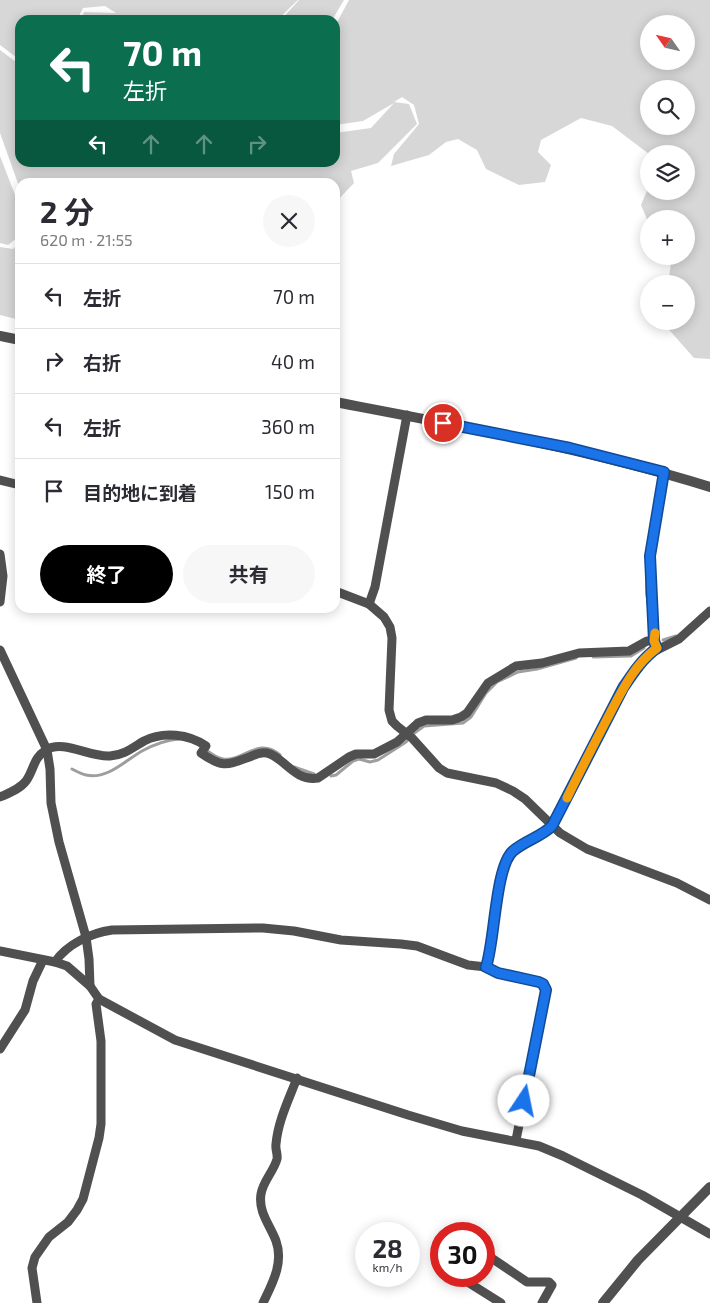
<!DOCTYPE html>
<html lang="ja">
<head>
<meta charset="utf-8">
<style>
  :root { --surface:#fff; --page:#f7f7f7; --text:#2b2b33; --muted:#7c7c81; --line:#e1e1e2; --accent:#000 }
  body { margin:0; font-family:"Exo 2","Noto Sans JP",sans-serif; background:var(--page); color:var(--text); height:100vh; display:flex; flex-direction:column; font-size:19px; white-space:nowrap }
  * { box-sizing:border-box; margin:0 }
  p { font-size:16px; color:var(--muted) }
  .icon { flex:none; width:28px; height:28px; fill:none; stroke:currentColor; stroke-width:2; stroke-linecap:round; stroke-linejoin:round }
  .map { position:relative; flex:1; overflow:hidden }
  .drawer { position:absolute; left:15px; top:178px; width:325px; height:435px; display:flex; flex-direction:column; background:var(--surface); border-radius:15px; box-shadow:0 2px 12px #0003 }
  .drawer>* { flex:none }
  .banner { position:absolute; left:15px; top:15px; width:325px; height:152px; border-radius:15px; box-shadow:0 2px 12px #0003; background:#0b6e4f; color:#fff; overflow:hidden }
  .needle { width:32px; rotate:304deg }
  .controls { position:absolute; left:640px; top:15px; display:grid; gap:10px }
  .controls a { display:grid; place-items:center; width:55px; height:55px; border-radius:50%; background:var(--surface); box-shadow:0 2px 12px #0003; font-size:25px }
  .speed { position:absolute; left:355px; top:1222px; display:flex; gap:10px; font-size:25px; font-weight:700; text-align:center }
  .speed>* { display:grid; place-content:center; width:65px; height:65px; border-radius:50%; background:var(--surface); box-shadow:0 2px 12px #0003; line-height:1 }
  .speed small { font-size:12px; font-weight:400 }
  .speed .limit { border:8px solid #d22; background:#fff; color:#111 }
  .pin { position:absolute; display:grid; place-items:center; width:42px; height:42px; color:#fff; margin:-21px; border:2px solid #fff; border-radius:50%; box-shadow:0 1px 5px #0007 }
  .me { position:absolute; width:55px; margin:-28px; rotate:11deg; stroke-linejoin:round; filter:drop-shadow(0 0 4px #0008) }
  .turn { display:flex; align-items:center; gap:18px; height:105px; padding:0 25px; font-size:22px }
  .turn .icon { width:65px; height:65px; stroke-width:2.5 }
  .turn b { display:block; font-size:35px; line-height:42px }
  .lanes { display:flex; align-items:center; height:48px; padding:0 25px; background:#0003; justify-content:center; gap:25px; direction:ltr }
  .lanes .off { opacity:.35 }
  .round { display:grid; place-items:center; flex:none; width:52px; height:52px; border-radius:26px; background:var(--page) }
  .summary { display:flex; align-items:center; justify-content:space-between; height:85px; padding:0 25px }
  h1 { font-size:30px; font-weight:700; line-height:38px }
  .cta { display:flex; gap:10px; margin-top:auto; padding:10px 25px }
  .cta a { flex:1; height:58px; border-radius:30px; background:var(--accent); color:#fff; font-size:20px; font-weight:700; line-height:58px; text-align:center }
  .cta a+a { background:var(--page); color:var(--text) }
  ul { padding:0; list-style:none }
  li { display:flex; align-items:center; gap:15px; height:65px; padding:0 25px; border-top:1px solid var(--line) }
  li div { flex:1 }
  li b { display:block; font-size:19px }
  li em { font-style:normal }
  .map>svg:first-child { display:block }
  .green { fill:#d7d7d7; fill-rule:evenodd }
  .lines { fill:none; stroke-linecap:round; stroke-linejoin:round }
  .stream { stroke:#9e9e9e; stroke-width:3 }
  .minor { stroke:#505050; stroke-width:9 }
  .tertiary { stroke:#505050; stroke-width:10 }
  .route-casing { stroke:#114b97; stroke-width:12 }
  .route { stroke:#1a73e8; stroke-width:9 }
  .slow { stroke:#f59e0b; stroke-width:9 }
</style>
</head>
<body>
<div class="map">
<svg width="710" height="1303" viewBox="0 0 710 1303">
  <rect width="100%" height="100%" fill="#fff"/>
  <!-- green -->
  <g class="green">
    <polygon points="0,0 298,0 277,20 131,20 122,15 126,20 81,20 84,12 116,13 105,6 83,8 77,20 20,20 20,60 0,45"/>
    <polygon points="299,0 344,0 332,20 281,20"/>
    <path d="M349,0H710V359L694,358L664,324V321H686V284H668L671,263L667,256H686V219H649V224L641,205L649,186V191H686V154H649L612,126L581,118L541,140L538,152L551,165L545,182L519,185L486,169L477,150L458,139L446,142L429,155L391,166L394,154L419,124L414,105L402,97L394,102L409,104L417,124L378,163L351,171L354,183L335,203V182H20V189L0,133V50L20,65V162H280L281,166H291L294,163L335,162V133L371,128L394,103L363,121L335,125V26ZM649,24H686V61H649ZM649,89H686V126H649Z"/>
    <polygon points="0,156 17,200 17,238 8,245 0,243"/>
    <polygon points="20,242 20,320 0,315 0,247 13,249"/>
  </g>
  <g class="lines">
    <!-- stream -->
    <g class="stream">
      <polyline points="663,640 676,636"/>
      <polyline points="593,657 631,656 644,648"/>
      <path d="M205,749C210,753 216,758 223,759C243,762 258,736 280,755"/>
      <polyline points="294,767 314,774"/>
      <path d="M72,769C76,771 81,774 86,775C107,780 126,760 142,751C153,745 166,740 179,739"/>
      <polyline points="331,776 336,775 353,761 359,759 370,762 378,760 406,742 413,734 424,726 463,723 471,717 486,693 497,682 518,672 537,669 576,658"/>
    </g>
    <!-- minor -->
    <g class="minor">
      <polyline points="0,480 20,485"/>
      <polyline points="0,554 3,576 0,602"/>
      <polyline points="335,591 369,604 384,617 390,627 392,638 389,710 392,721 397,726 412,738 439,768 447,773 496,783 513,791 525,799 560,833 587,849 677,883 710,900"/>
      <polyline points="369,604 375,587 407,415"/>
      <polyline points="656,646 650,594 650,556 664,472"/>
      <polyline points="0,650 47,750 50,769 51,803 59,842 86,937 89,959 90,986"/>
      <path d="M0,797C9,793 20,789 26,781C34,770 33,758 46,750C63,739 91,758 110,756C124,755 132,748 144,741C163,731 189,734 206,746L201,753C224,769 227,765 252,756C256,754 262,752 267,753C283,756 294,782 318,778L349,757L356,754H374L397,742L418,723L426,720H452L461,717L467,713L488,683L516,666L542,663L579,653L629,651L647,641H654"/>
      <polyline points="0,951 55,962 67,966 90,986 99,999 175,1040 408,1115 462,1131 539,1146 563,1156 642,1195 710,1234"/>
      <path d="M55,962C67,944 91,933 112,930L263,928L294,931L341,940L401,944L417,946L468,965L486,967L498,973L539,982L543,984L546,990L516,1140"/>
      <path d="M486,967C495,941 495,867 513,851C526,840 541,837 552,826L623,688L649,654L679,639L710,611"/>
      <polyline points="0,1049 25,1010 33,981 43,960"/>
      <polyline points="484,1253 527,1282 549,1282 552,1285 542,1303"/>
      <polyline points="458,1276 501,1303"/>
      <polyline points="37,1303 32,1268 35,1257 49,1237 68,1222 77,1210 83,1199 99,1138 101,1124 101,1041 96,1004 99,999"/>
      <path d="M263,1303C272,1284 284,1263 276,1241C270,1225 258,1212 261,1194C263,1181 274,1171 277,1159C278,1154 275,1149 276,1144C278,1121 289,1099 297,1078"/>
    </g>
    <!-- tertiary -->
    <g class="tertiary">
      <polyline points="0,336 20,340"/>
      <path d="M335,402C461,426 587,449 710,487"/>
      <polyline points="603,1303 638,1260 710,1187"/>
    </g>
  </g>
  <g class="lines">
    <defs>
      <path id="route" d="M443,423L570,448L664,472L650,556L654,641L657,648C642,659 633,673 623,688L552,826C541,837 526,840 513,851C495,867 495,941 486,967L498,973L539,982L543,984L546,990L524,1101"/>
    </defs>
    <!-- route casing -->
    <use href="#route" class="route-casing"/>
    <!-- route -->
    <use href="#route" class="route"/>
    <!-- slow -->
    <path class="slow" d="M567,798C579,773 592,748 605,723C619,697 632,666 657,648L654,641L655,633"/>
  </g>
</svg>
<div class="controls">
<a><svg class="needle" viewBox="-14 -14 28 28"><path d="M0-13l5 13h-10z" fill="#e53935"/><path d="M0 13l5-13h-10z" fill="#7c7c81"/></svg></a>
<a><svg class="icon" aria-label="search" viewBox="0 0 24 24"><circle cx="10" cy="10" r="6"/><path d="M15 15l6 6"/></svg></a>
<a><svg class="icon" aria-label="layers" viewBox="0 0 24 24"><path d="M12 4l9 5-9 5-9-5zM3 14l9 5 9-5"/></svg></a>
<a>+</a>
<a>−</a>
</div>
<div class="speed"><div>28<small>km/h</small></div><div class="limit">30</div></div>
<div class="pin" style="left:443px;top:423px;background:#d93025"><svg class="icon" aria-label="arrive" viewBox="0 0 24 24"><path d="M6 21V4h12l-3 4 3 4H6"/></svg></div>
<svg class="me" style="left:524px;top:1101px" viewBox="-20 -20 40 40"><circle r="19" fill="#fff"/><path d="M0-13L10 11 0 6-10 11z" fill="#1a73e8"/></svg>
<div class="banner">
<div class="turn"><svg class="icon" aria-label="left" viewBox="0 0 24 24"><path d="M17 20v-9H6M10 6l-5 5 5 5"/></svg><div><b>70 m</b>左折</div></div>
<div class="lanes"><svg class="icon" aria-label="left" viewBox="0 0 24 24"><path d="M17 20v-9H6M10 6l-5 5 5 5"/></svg><svg class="icon off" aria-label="ahead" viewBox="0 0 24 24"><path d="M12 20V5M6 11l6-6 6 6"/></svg><svg class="icon off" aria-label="ahead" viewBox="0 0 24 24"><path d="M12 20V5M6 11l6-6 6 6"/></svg><svg class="icon off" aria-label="right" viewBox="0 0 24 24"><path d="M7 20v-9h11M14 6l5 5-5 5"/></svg></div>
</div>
<section class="drawer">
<div class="summary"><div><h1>2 分</h1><p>620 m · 21:55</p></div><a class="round"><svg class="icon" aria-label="close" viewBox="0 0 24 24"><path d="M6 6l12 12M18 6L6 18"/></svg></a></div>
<ul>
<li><svg class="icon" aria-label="left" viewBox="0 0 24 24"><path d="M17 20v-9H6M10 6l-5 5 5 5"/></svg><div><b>左折</b></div><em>70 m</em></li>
<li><svg class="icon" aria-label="right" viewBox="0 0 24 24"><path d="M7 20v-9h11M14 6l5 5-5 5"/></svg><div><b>右折</b></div><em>40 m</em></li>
<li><svg class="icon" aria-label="left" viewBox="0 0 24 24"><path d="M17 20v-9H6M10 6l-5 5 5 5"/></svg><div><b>左折</b></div><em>360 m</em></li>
<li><svg class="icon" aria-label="arrive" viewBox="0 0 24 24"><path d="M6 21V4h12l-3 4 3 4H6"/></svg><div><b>目的地に到着</b></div><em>150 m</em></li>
</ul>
<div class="cta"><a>終了</a><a>共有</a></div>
</section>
</div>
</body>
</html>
